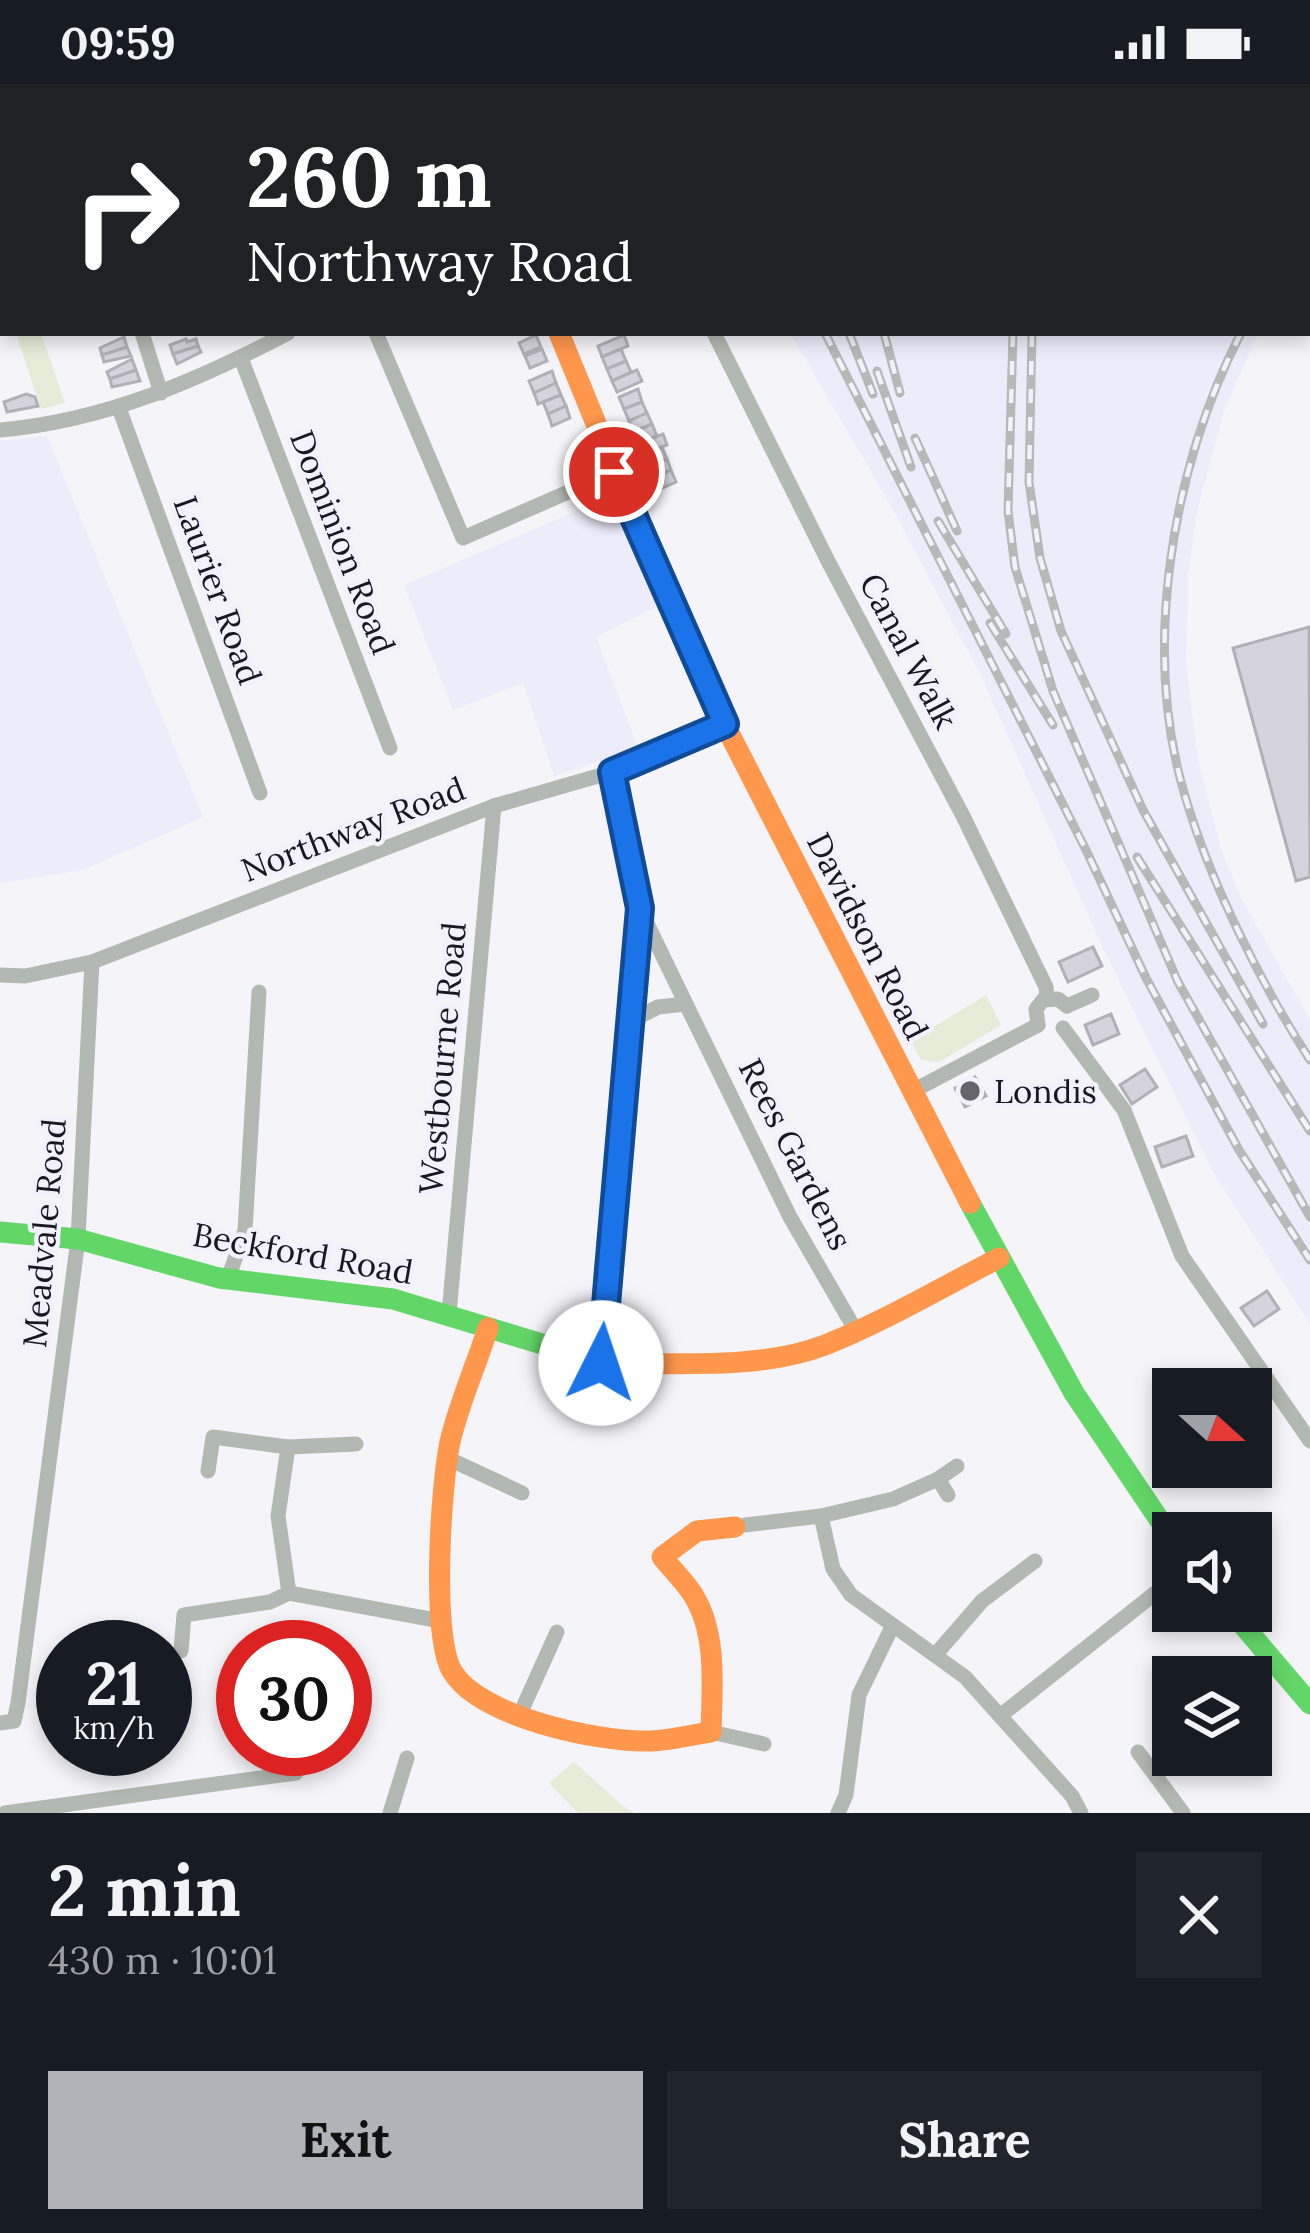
<!DOCTYPE html>
<html lang="en">
<head>
<meta charset="utf-8">
<style>
  :root { --surface:#171b24; --page:#20242c; --text:#f1f3f6; --muted:#9ea1a6; --accent:#b2b3b8 }
  body { margin:0; font-family:Lora,serif; background:var(--page); color:var(--text); height:100vh; display:flex; flex-direction:column; font-size:45px; white-space:nowrap }
  * { box-sizing:border-box; margin:0 }
  p { font-size:39px; color:var(--muted) }
  .icon { flex:none; width:66px; height:66px; fill:none; stroke:currentColor; stroke-width:2; stroke-linecap:round; stroke-linejoin:round }
  .map { position:relative; height:1729px; overflow:hidden }
  .details { display:flex; flex-direction:column; background:var(--surface); flex:1 }
  .details>* { flex:none }
  .banner { position:absolute; left:0px; top:0px; width:1311px; height:252px; box-shadow:0 6px 18px #0003; background:#202124; color:#fff; overflow:hidden }
  .needle { width:78px; rotate:111deg }
  .controls { position:absolute; left:1152px; top:1284px; display:grid; gap:24px }
  .controls a { display:grid; place-items:center; width:120px; height:120px; border-radius:0px; background:var(--surface); box-shadow:0 6px 18px #0003; font-size:60px }
  .speed { position:absolute; left:36px; top:1536px; display:flex; gap:24px; font-size:60px; font-weight:700; text-align:center }
  .speed>* { display:grid; place-content:center; width:156px; height:156px; border-radius:50%; background:var(--surface); box-shadow:0 6px 18px #0003; line-height:1 }
  .speed small { font-size:30px; font-weight:400 }
  .speed .limit { border:18px solid #d22; background:#fff; color:#111 }
  .pin { position:absolute; display:grid; place-items:center; width:102px; height:102px; color:#fff; margin:-51px; border:6px solid #fff; border-radius:50%; box-shadow:0 3px 12px #0007 }
  .me { position:absolute; width:132px; margin:-66px; rotate:4deg; stroke-linejoin:round; filter:drop-shadow(0 0 9px #0008) }
  .turn { display:flex; align-items:center; gap:42px; height:252px; padding:0 48px; font-size:54px }
  .turn .icon { width:156px; height:156px; stroke-width:2.5 }
  .turn b { display:block; font-size:84px; line-height:102px }
  .round { display:grid; place-items:center; flex:none; width:126px; height:126px; border-radius:0px; background:var(--page) }
  .headline { display:flex; align-items:center; justify-content:space-between; height:204px; padding:0 48px }
  h1 { font-size:72px; font-weight:800; line-height:90px }
  .button { display:flex; gap:24px; margin-top:auto; padding:24px 48px }
  .button a { flex:1; height:138px; border-radius:0px; background:var(--accent); color:#111; font-size:48px; font-weight:800; line-height:138px; text-align:center }
  .button a+a { background:var(--page); color:var(--text) }
  .status { display:flex; justify-content:space-between; align-items:center; height:84px; padding:0 60px; background:var(--surface); direction:ltr }
  .status svg { height:33px; fill:currentColor }
  .map>svg:first-child { display:block }
  .built { fill:#edecfa }
  .green { fill:#e6ecd7 }
  .building { fill:#d5d4de; stroke:#b1b0b7; stroke-width:3 }
  .lines { fill:none; stroke-linecap:round; stroke-linejoin:round }
  .street { stroke:#b2b8b2; stroke-width:15 }
  .fast { stroke:#63d668; stroke-width:21 }
  .slow { stroke:#ff974d; stroke-width:21 }
  .jam { stroke:#b3261e; stroke-width:21 }
  .rail-casing { stroke:#b6b9b8; stroke-width:9 }
  .rail { stroke:#f2f1fc; stroke-width:4.5; stroke-dasharray:14; stroke-linecap:butt }
  .route-casing { stroke:#114b97; stroke-width:30 }
  .route { stroke:#1a73e8; stroke-width:21 }
  .poi-dot { fill:#66646d; stroke:#f2f1fc; stroke-width:4.5 }
  .labels { text-anchor:middle; dominant-baseline:central; stroke-width:9; stroke-linejoin:round; paint-order:stroke }
  .street-label { font-size:33px; fill:#191721; stroke:#f2f1fc }
  .poi-label { font-size:33px; fill:#191721; stroke:#f2f1fc; text-anchor:start }
</style>
</head>
<body>
<div class="status"><b>09:59</b><svg viewBox="0 0 49 12"><path d="M0 12V9h3v3zM5 12V6h3v6zM10 12V3h3v9zM15 12V0h3v12zM26 1h20v11H26zM47 4h2v5h-2z"/></svg></div>
<div class="map">
<svg width="1310" height="1729" viewBox="0 0 1310 1729">
  <rect width="100%" height="100%" fill="#f4f4f9"/>
  <!-- built -->
  <g class="built">
    <polygon points="667,0 1310,0 1310,166 1308,169 1308,3"/>
    <polygon points="790,249 1258,249 1224,327 1197,427 1188,491 1186,581 1198,676 1221,765 1241,814 1310,936 1310,1240 1212,1086 1103,864 982,594 890,420"/>
    <polygon points="47,352 203,733 83,786 0,799 0,357"/>
    <polygon points="609,413 657,523 596,553 638,664 554,692 523,599 453,626 404,501"/>
  </g>
  <!-- green -->
  <g class="green">
    <polygon points="16,249 41,249 65,319 41,325"/>
    <polygon points="986,911 1001,941 939,978 921,976 911,957"/>
    <polygon points="574,1678 624,1723 634,1729 578,1729 549,1699"/>
  </g>
  <!-- building -->
  <g class="building">
    <polygon points="536,251 541,263 524,270 519,259"/>
    <polygon points="624,251 628,262 602,273 598,262"/>
    <polygon points="124,253 127,263 102,271 100,264"/>
    <polygon points="186,255 187,258 196,255 198,262 173,270 170,261"/>
    <polygon points="198,262 201,268 177,280 173,270"/>
    <polygon points="127,263 131,272 104,278 102,271"/>
    <polygon points="542,265 547,277 530,284 525,272"/>
    <polygon points="621,265 626,277 607,285 602,273"/>
    <polygon points="132,275 136,286 110,295 107,288"/>
    <polygon points="626,277 631,288 612,297 607,285"/>
    <polygon points="136,286 140,297 112,303 110,295"/>
    <polygon points="637,286 642,297 617,308 612,297"/>
    <polygon points="552,287 556,299 534,309 529,297"/>
    <polygon points="556,299 561,311 538,320 534,309"/>
    <polygon points="638,305 642,318 624,325 619,313"/>
    <polygon points="26,310 35,313 38,322 7,328 4,318"/>
    <polygon points="561,311 566,322 548,330 543,318"/>
    <polygon points="642,318 647,329 629,337 624,325"/>
    <polygon points="566,322 570,334 552,342 548,330"/>
    <polygon points="647,329 652,340 633,348 629,337"/>
    <polygon points="652,340 657,352 638,360 633,348"/>
    <polygon points="663,350 667,361 643,371 638,360"/>
    <polygon points="662,363 667,375 648,382 643,371"/>
    <polygon points="667,375 671,386 653,394 648,382"/>
    <polygon points="671,386 676,398 658,406 653,394"/>
    <polygon points="1309,543 1310,793 1296,797 1233,564"/>
    <polygon points="1093,863 1102,882 1068,898 1059,878"/>
    <polygon points="1111,930 1119,950 1093,961 1085,941"/>
    <polygon points="1145,985 1157,1003 1132,1020 1120,1001"/>
    <polygon points="975,993 986,1012 965,1023 955,1004"/>
    <polygon points="1186,1052 1193,1072 1162,1083 1155,1063"/>
    <polygon points="1267,1207 1279,1225 1254,1242 1241,1224"/>
  </g>
  <g class="lines">
    <!-- street -->
    <g class="street">
      <polyline points="57,0 58,3"/>
      <polyline points="258,0 259,3"/>
      <polyline points="142,249 161,309"/>
      <polyline points="376,249 463,454 614,388"/>
      <polyline points="714,249 829,479 963,732 1046,903 1047,914"/>
      <polyline points="241,274 390,664"/>
      <polyline points="119,324 260,709"/>
      <path d="M0,346C104,337 196,297 288,249"/>
      <polyline points="612,688 640,825"/>
      <polyline points="0,891 25,892 92,878 494,722 612,688 725,640"/>
      <polyline points="686,920 790,1133 856,1247"/>
      <polyline points="1067,922 1092,911"/>
      <polyline points="1038,941 1036,925 1043,916 1058,915 1067,922"/>
      <polyline points="1063,944 1124,1026 1182,1172 1310,1357"/>
      <polyline points="911,1008 1038,941"/>
      <polyline points="228,1195 245,1146 259,908"/>
      <polyline points="449,1230 494,722"/>
      <polyline points="601,1279 640,825 686,920 658,923 633,936"/>
      <polyline points="288,1363 356,1360"/>
      <polyline points="447,1374 522,1409"/>
      <polyline points="208,1387 213,1353 288,1363 278,1432 289,1509"/>
      <polyline points="938,1395 957,1382"/>
      <polyline points="948,1411 938,1395 893,1415 821,1432 833,1485 851,1511 965,1593 1072,1712 1081,1729"/>
      <polyline points="745,1441 821,1432"/>
      <polyline points="181,1567 184,1531 270,1518 289,1509 441,1537"/>
      <polyline points="936,1570 982,1517 1035,1477"/>
      <polyline points="520,1630 557,1548"/>
      <polyline points="1000,1632 1173,1495"/>
      <polyline points="0,1639 14,1637 18,1619 78,1155 92,878"/>
      <polyline points="711,1648 764,1660"/>
      <polyline points="1138,1668 1183,1729"/>
      <polyline points="5,1729 296,1689"/>
      <polyline points="390,1729 407,1674"/>
      <polyline points="838,1729 846,1711 859,1611 892,1543"/>
    </g>
    <!-- fast -->
    <g class="fast">
      <polyline points="970,1119 1074,1309 1173,1456"/>
      <polyline points="0,1148 78,1155 219,1194 393,1215 605,1279"/>
      <polyline points="1231,1527 1310,1620"/>
    </g>
    <!-- slow -->
    <g class="slow">
      <polyline points="559,249 660,496 726,643 970,1119"/>
      <path d="M488,1244C476,1282 459,1319 450,1358C441,1400 431,1551 452,1587C479,1633 598,1658 647,1657C668,1657 690,1651 711,1648C712,1603 718,1549 692,1509C683,1496 672,1485 662,1473L697,1447L735,1443"/>
      <path d="M605,1279C672,1279 761,1286 825,1261C885,1237 942,1203 999,1174"/>
    </g>
    <!-- jam -->
    <polyline class="jam" points="466,0 467,3"/>
    <defs>
      <g id="rail">
        <polyline points="702,0 704,3"/>
        <polyline points="750,0 751,3"/>
        <polyline points="816,0 817,3"/>
        <polyline points="1003,0 1003,3"/>
        <polyline points="1026,0 1027,3"/>
        <polyline points="1308,153 1310,150"/>
        <polyline points="825,249 1086,766 1146,894 1239,1066 1310,1176"/>
        <polyline points="849,249 873,310"/>
        <polyline points="884,249 900,309"/>
        <polyline points="1013,249 1008,427 1015,483 1053,607 1178,898 1310,1133"/>
        <polyline points="1032,249 1029,398 1040,474 1061,547 1143,726 1263,940"/>
        <path d="M1241,249C1172,382 1141,566 1185,712C1211,800 1260,898 1310,976"/>
        <polyline points="877,287 911,383"/>
        <polyline points="915,354 957,447"/>
        <polyline points="938,437 1006,550"/>
        <polyline points="990,539 1053,641"/>
        <polyline points="1137,773 1310,1047"/>
      </g>
    </defs>
    <!-- rail casing -->
    <use href="#rail" class="rail-casing"/>
    <!-- rail -->
    <use href="#rail" class="rail"/>
  </g>
  <g class="lines">
    <defs>
      <polyline id="route" points="601,1279 640,824 612,688 725,640 614,388"/>
    </defs>
    <!-- route casing -->
    <use href="#route" class="route-casing"/>
    <!-- route -->
    <use href="#route" class="route"/>
  </g>
  <!-- markers -->
  <circle class="poi-dot" cx="970" cy="1007" r="12"/>
  <g class="labels">
    <!-- street labels -->
    <g class="street-label">
      <text transform="translate(343 458) rotate(69)">Dominion Road</text>
      <text transform="translate(218 506) rotate(70)">Laurier Road</text>
      <text transform="translate(909 567) rotate(62)">Canal Walk</text>
      <text transform="translate(353 745) rotate(-21)">Northway Road</text>
      <text transform="translate(868 852) rotate(63)">Davidson Road</text>
      <text transform="translate(442 974) rotate(-85)">Westbourne Road</text>
      <text transform="translate(796 1070) rotate(63)">Rees Gardens</text>
      <text transform="translate(44 1149) rotate(-85)">Meadvale Road</text>
      <text transform="translate(303 1169) rotate(10)">Beckford Road</text>
    </g>
    <!-- poi labels -->
    <g class="poi-label">
      <text x="994" y="1007">Londis</text>
    </g>
  </g>
</svg>
<div class="controls">
<a><svg class="needle" viewBox="-14 -14 28 28"><path d="M0-13l5 13h-10z" fill="#e53935"/><path d="M0 13l5-13h-10z" fill="#9ea1a6"/></svg></a>
<a><svg class="icon" aria-label="sound" viewBox="0 0 24 24"><path d="M4 9h4l5-4v14l-5-4H4zM17 9q2 3 0 6"/></svg></a>
<a><svg class="icon" aria-label="layers" viewBox="0 0 24 24"><path d="M12 4l9 5-9 5-9-5zM3 14l9 5 9-5"/></svg></a>
</div>
<div class="speed"><div>21<small>km/h</small></div><div class="limit">30</div></div>
<div class="pin" style="left:614px;top:388px;background:#d93025"><svg class="icon" aria-label="arrive" viewBox="0 0 24 24"><path d="M6 21V4h12l-3 4 3 4H6"/></svg></div>
<svg class="me" style="left:601px;top:1279px" viewBox="-20 -20 40 40"><circle r="19" fill="#fff"/><path d="M0-13L10 11 0 6-10 11z" fill="#1a73e8"/></svg>
<div class="banner">
<div class="turn"><svg class="icon" aria-label="right" viewBox="0 0 24 24"><path d="M7 20v-9h11M14 6l5 5-5 5"/></svg><div><b>260 m</b>Northway Road</div></div>
</div>
</div>
<section class="details">
<div class="headline"><div><h1>2 min</h1><p>430 m · 10:01</p></div><a class="round"><svg class="icon" aria-label="close" viewBox="0 0 24 24"><path d="M6 6l12 12M18 6L6 18"/></svg></a></div>
<div class="button"><a>Exit</a><a>Share</a></div>
</section>
</body>
</html>
